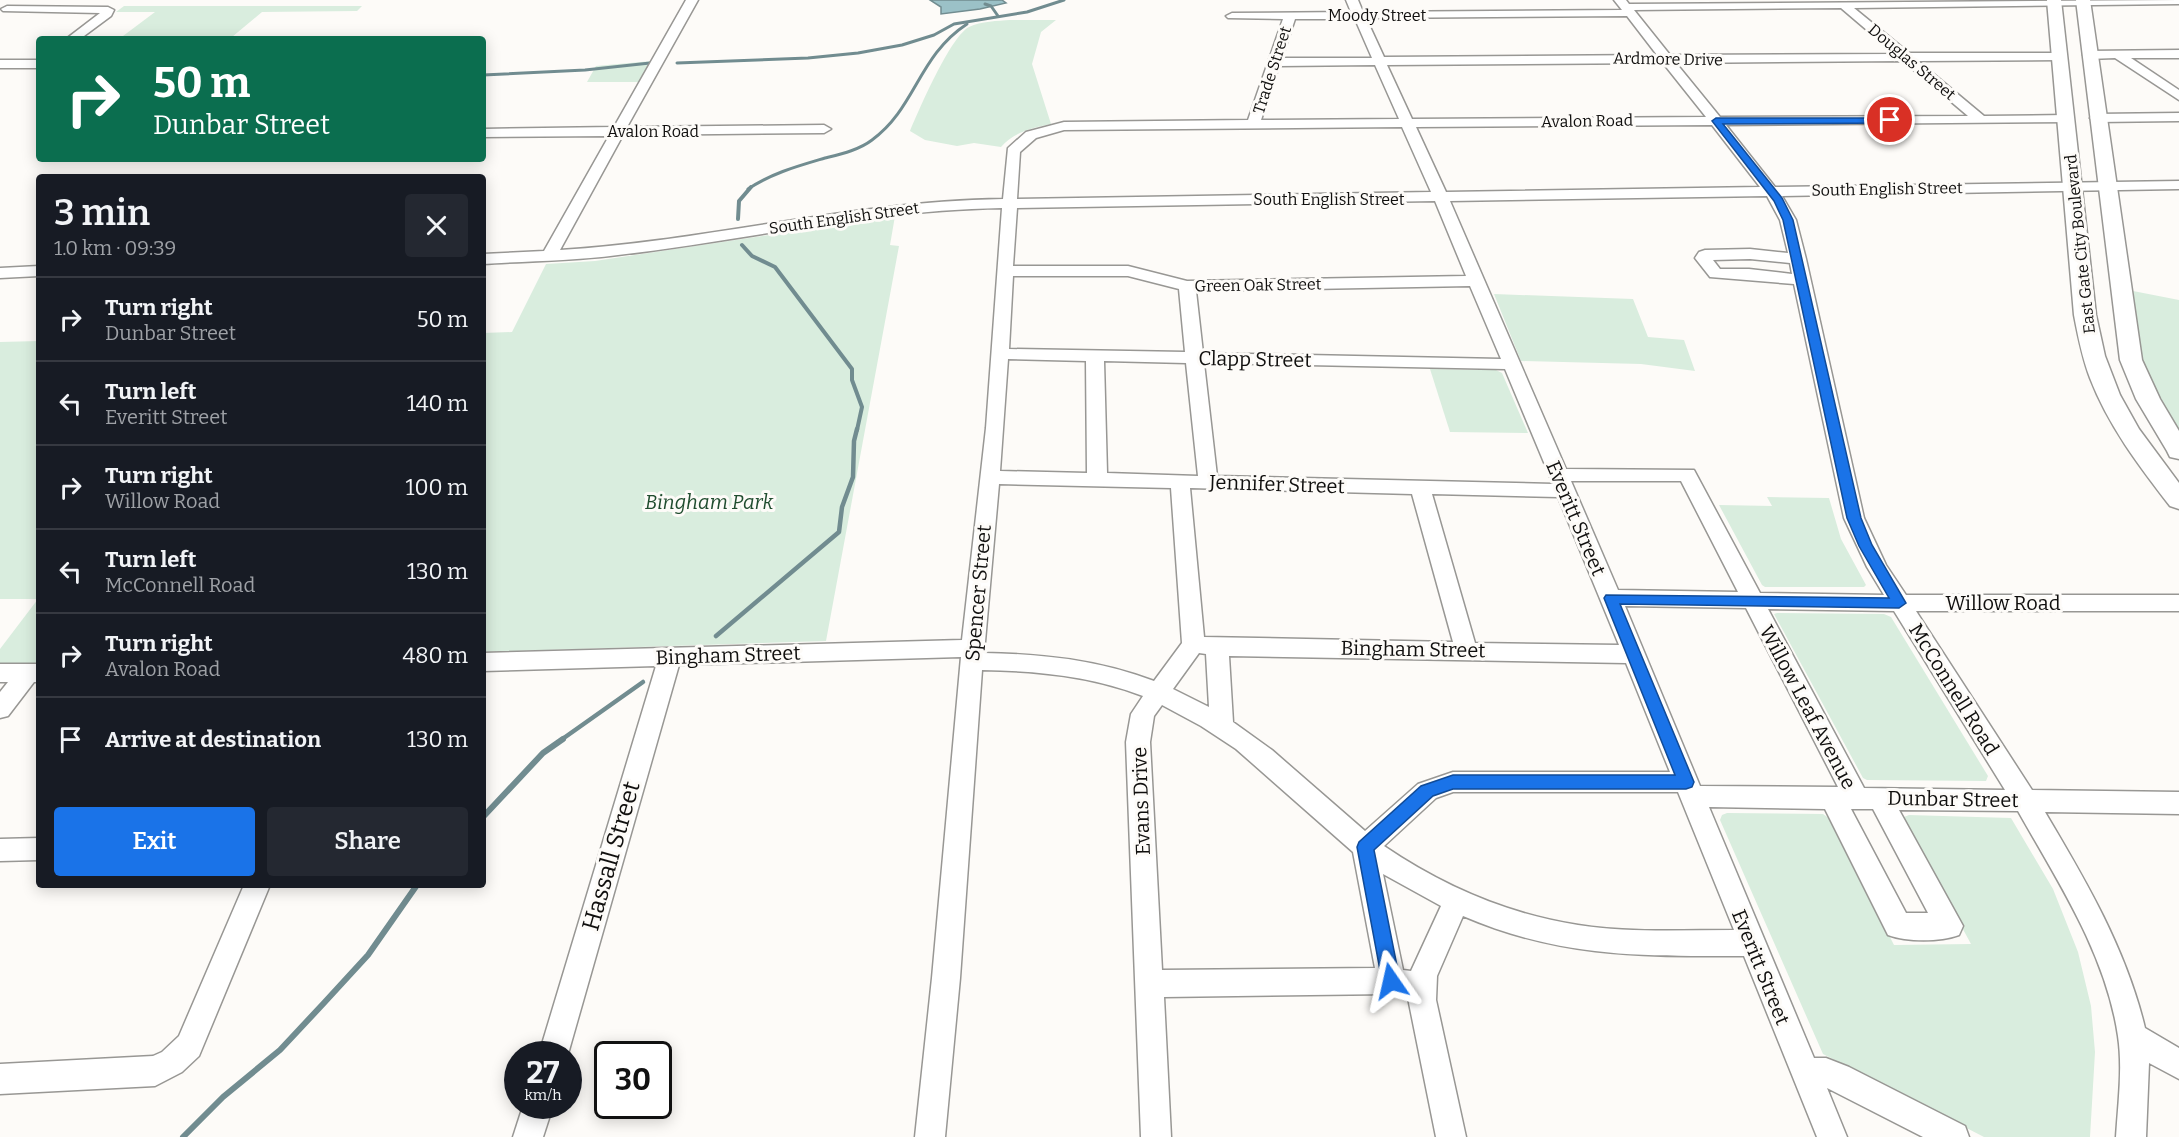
<!DOCTYPE html>
<html lang="en">
<head>
<meta charset="utf-8">
<style>
  :root { --surface:#171b24; --page:#242831; --text:#f1f3f6; --muted:#9ea1a6; --line:#363941; --accent:#1a73e8 }
  body { margin:0; font-family:Bitter,serif; background:var(--page); color:var(--text); height:100vh; display:flex; flex-direction:column; font-size:22px; white-space:nowrap }
  * { box-sizing:border-box; margin:0 }
  p { font-size:20px; color:var(--muted) }
  .icon { flex:none; width:33px; height:33px; fill:none; stroke:currentColor; stroke-width:2; stroke-linecap:round; stroke-linejoin:round }
  .map { position:relative; flex:1; overflow:hidden }
  .panel { position:absolute; left:36px; top:174px; width:450px; height:714px; display:flex; flex-direction:column; background:var(--surface); border-radius:6px; box-shadow:0 3px 15px #0003 }
  .panel>* { flex:none }
  .guide { position:absolute; left:36px; top:36px; width:450px; height:126px; border-radius:6px; box-shadow:0 3px 15px #0003; background:#0b6e4f; color:#fff; overflow:hidden }
  .speed { position:absolute; left:504px; top:1041px; display:flex; gap:12px; font-size:30px; font-weight:700; text-align:center }
  .speed>* { display:grid; place-content:center; width:78px; height:78px; border-radius:50%; background:var(--surface); box-shadow:0 3px 15px #0003; line-height:1 }
  .speed small { font-size:15px; font-weight:400 }
  .speed .limit { border:3px solid #111; border-radius:9px; background:#fff; color:#111 }
  .pin { position:absolute; display:grid; place-items:center; width:51px; height:51px; color:#fff; margin:-26px; border:3px solid #fff; border-radius:50%; box-shadow:0 2px 6px #0007 }
  .me { position:absolute; width:66px; margin:-33px; rotate:349deg; stroke-linejoin:round; filter:drop-shadow(0 0 4px #0008) }
  .turn { display:flex; align-items:center; gap:21px; height:126px; padding:0 18px; font-size:27px }
  .turn .icon { width:78px; height:78px; stroke-width:2.5 }
  .turn b { display:block; font-size:42px; line-height:51px }
  .round { display:grid; place-items:center; flex:none; width:63px; height:63px; border-radius:6px; background:var(--page) }
  .overview { display:flex; align-items:center; justify-content:space-between; height:102px; padding:0 18px }
  h1 { font-size:36px; font-weight:600; line-height:45px }
  .action { display:flex; gap:12px; margin-top:auto; padding:12px 18px }
  .action a { flex:1; height:69px; border-radius:6px; background:var(--accent); color:#fff; font-size:24px; font-weight:600; line-height:69px; text-align:center }
  .action a+a { background:var(--page); color:var(--text) }
  ul { padding:0; list-style:none }
  li { display:flex; align-items:center; gap:18px; height:84px; padding:0 18px; border-top:2px solid var(--line) }
  li div { flex:1 }
  li b { display:block; font-size:22px }
  li em { font-style:normal }
  .map>svg:first-child { display:block }
  .green { fill:#d9edde }
  .water { fill:#9bc1c7; stroke:#718c90; stroke-width:1.5 }
  .lines { fill:none; stroke-linecap:round; stroke-linejoin:round }
  .stream-far3 { stroke:#718c90; stroke-width:3 }
  .stream-far2 { stroke:#718c90; stroke-width:4 }
  .stream-far1 { stroke:#718c90; stroke-width:4.5 }
  .stream { stroke:#718c90; stroke-width:6 }
  .minor-casing { stroke:#989794; stroke-width:3 }
  .major-casing { stroke:#989794; stroke-width:3 }
  .minor { fill:#fff; fill-rule:evenodd }
  .major { fill:#fff; fill-rule:evenodd }
  .route { fill:#1a73e8; stroke:#114b97; stroke-width:1.5 }
  .labels { text-anchor:middle; dominant-baseline:central; stroke-width:6; stroke-linejoin:round; paint-order:stroke }
  .far-street-label { font-size:16px; fill:#100f0e; stroke:#fdfbf8 }
  .street-label { font-size:20px; fill:#100f0e; stroke:#fdfbf8 }
  .park-label { font-size:20px; font-style:italic; fill:#204d2f; stroke:#fdfbf8 }
  .near-street-label { font-size:24px; fill:#100f0e; stroke:#fdfbf8 }
</style>
</head>
<body>
<div class="map">
<svg width="2179" height="1137" viewBox="0 0 2179 1137">
  <rect width="100%" height="100%" fill="#fdfbf8"/>
  <!-- green -->
  <g class="green">
    <polygon points="124,6 362,6 357,11 262,12 232,37 119,39 155,12 116,12"/>
    <path d="M1010,20H1056L1041,32L1032,64L1051,124C1032,128 1014,132 1001,147L974,143L957,146L925,140L910,131C919,110 950,37 969,27C981,21 998,21 1010,20Z"/>
    <polygon points="652,61 639,82 587,82 596,66"/>
    <polygon points="895,216 890,245 899,246 826,641 483,652 483,333 512,332 546,264 595,261"/>
    <polygon points="2133,291 2179,300 2179,435 2159,400 2141,358"/>
    <polygon points="1494,294 1633,299 1648,337 1684,340 1695,371 1641,364 1521,361"/>
    <polygon points="39,341 39,663 0,664 0,649 38,599 0,599 0,342"/>
    <polygon points="1430,369 1496,370 1502,373 1528,433 1450,432"/>
    <polygon points="1767,497 1829,498 1841,539 1866,585 1864,587 1765,587 1762,585 1719,505 1772,506"/>
    <polygon points="1777,613 1884,614 1891,617 1988,776 1986,781 1867,780 1863,778 1774,614"/>
    <polygon points="1727,813 1823,814 1830,819 1894,945 1971,944 1904,821 1904,817 1909,815 2011,818 2053,889 2078,952 2091,1006 2095,1052 2090,1137 1984,1137 1823,1054 1720,820 1722,815"/>
  </g>
  <!-- water -->
  <polygon class="water" points="930,0 1002,0 1006,3 980,9 941,14 941,7"/>
  <g class="lines">
    <!-- stream-far3 -->
    <g class="stream-far3">
      <polyline points="985,4 991,6 998,16"/>
      <polyline points="677,63 808,58 858,53 902,45 934,35 954,24 1027,12 1064,0"/>
      <polyline points="483,75 585,70 650,63"/>
      <path d="M748,189C772,173 798,166 825,158C841,154 859,150 872,140C916,108 918,56 967,24"/>
    </g>
    <!-- stream-far2 -->
    <g class="stream-far2">
      <polyline points="738,219 739,201 751,187"/>
      <polyline points="742,245 752,256 775,267 852,369 852,380 862,407 857,430"/>
    </g>
    <!-- stream-far1 -->
    <g class="stream-far1">
      <polyline points="716,636 839,532 842,507 853,477 854,441 857,429"/>
      <polyline points="561,740 643,682"/>
    </g>
    <!-- stream -->
    <g class="stream">
      <polyline points="483,817 543,753 563,739"/>
      <polyline points="183,1137 223,1097 280,1050 323,1004 368,955 417,885"/>
    </g>
    <defs>
      <g id="minor">
        <path d="M686,0H698L627,127L824,125L831,129L824,133L623,135L560,250C708,241 853,201 1003,199L1008,148L1026,132L1064,122L1248,120L1283,19L1228,18L1226,16L1232,13L1351,12L1346,0H1358L1363,12L1622,10L1614,0H1626L1629,4L2179,0V4L1854,8L1909,53H2064L2066,56L2060,60L1918,61L1984,116L2066,115L2073,119L2071,122L1726,125L1775,187L2179,181V189L1782,196L1796,220L1806,259L1864,518L1886,565L1906,595H2179V611H1916L2032,790L2179,792V814L2045,812C2086,881 2126,949 2145,1028L2179,1048V1079L2149,1063L2146,1137H2116C2118,1104 2123,1069 2118,1036C2106,954 2058,882 2018,811L1899,810L1963,926L1959,935C1940,942 1907,942 1888,935L1825,809L1709,807L1814,1058H1826L1849,1067L1965,1126L1969,1137H1923L1827,1088L1847,1137H1817L1744,956C1640,956 1561,958 1463,916L1437,976L1436,1000L1466,1137H1436L1408,998L1391,994L1164,997L1171,1137H1141L1126,742L1131,714L1143,696C1090,676 1038,671 982,670L960,978L945,1137H915L932,978L961,657L679,665L568,1054H539L656,666L483,671V653L962,640L986,428L1002,208C873,210 746,240 618,255C573,261 529,261 483,264V254L544,251L609,136L483,137V129L614,127ZM1841,8L1895,54L1670,55L1634,10ZM1627,16L1657,55L1384,57L1366,18ZM1295,19H1355L1372,58H1282ZM1903,61L1968,116L1720,117L1676,63ZM1663,63L1706,117L1412,119L1387,65ZM1375,65L1399,119L1261,120L1279,66ZM1712,125L1760,187L1446,192L1416,127ZM1402,127L1431,192L1017,199L1020,152L1036,138L1064,130ZM1767,196L1780,220L1788,253L1750,249L1705,250L1699,252L1695,258L1710,277L1794,284L1844,518L1867,567L1884,595L1760,593L1694,470L1566,469L1450,201ZM1435,201L1466,276L1187,281L1128,266H1013L1017,208ZM1750,259L1790,263L1792,274L1749,269H1720L1713,260ZM1013,276H1128L1179,289L1185,352L1009,349ZM1470,286L1501,359L1203,353L1196,291ZM1008,359L1086,361L1087,473L1000,471ZM1104,361L1186,363L1198,476L1107,473ZM1204,363L1505,369L1553,484L1217,476ZM1571,481H1681L1738,592L1618,590ZM999,484L1171,488L1182,643L1154,681C1098,660 1043,654 984,653ZM1190,488L1412,494L1453,642L1204,637ZM1432,494L1558,497L1619,645L1475,643ZM1625,606L1746,608L1838,787L1700,786ZM1768,609L1894,611L2005,790L1864,788ZM1199,653L1206,654L1209,707L1173,689ZM1229,656L1626,663L1670,772H1453L1418,784L1365,831L1272,750L1233,722ZM1162,705L1201,726L1236,749L1353,852L1375,968L1162,970L1150,742L1154,716ZM1453,792H1678L1734,930C1682,930 1629,933 1578,925C1507,914 1443,886 1384,846L1436,798ZM1851,809H1873L1928,913H1906ZM1383,874L1441,906L1411,971L1403,970Z"/>
        <polygon points="7,6 108,7 114,10 111,16 80,39 66,39 100,13 3,11 1,9"/>
        <polygon points="2179,50 2179,58 2131,58 2179,90 2179,100 2115,58 2089,59 2083,55 2089,51"/>
        <rect x="0" y="60" width="39" height="8"/>
        <polygon points="2179,113 2179,121 2097,122 2090,118 2097,114"/>
        <polygon points="39,266 39,276 0,278 0,268"/>
        <polygon points="0,664 39,664 39,682 34,682 8,716 0,718 0,692 8,682 0,682"/>
        <polygon points="39,838 39,860 0,861 0,839"/>
        <polygon points="244,885 270,885 199,1056 182,1072 155,1086 0,1094 0,1064 153,1056 162,1052 179,1036"/>
        <polygon points="523,1106 553,1106 543,1137 513,1137"/>
      </g>
      <g id="major">
        <path d="M2047,0H2061L2096,315L2105,356L2120,395L2139,429L2179,483V509L2170,506C2139,466 2108,425 2090,378C2082,357 2078,336 2074,315Z"/>
        <polygon points="2076,0 2090,0 2142,360 2160,399 2179,431 2179,459 2170,457 2167,451 2136,399 2120,360"/>
      </g>
    </defs>
    <!-- minor casing -->
    <use href="#minor" class="minor-casing"/>
    <!-- major casing -->
    <use href="#major" class="major-casing"/>
    <!-- minor -->
    <use href="#minor" class="minor"/>
    <!-- major -->
    <use href="#major" class="major"/>
  </g>
  <!-- route -->
  <polygon class="route" points="1716,118 1890,118 1895,120 1890,123 1723,124 1782,198 1793,220 1861,518 1872,545 1906,603 1899,608 1620,604 1694,782 1692,787 1686,789 1453,789 1433,796 1374,850 1400,981 1397,987 1391,990 1384,987 1382,981 1357,847 1359,842 1421,786 1453,775 1675,775 1604,598 1606,595 1889,598 1859,546 1847,518 1783,220 1774,201 1712,121"/>
  <g class="labels">
    <!-- far-street labels -->
    <g class="far-street-label">
      <text x="1377" y="15">Moody Street</text>
      <text transform="translate(1668 59) rotate(1)">Ardmore Drive</text>
      <text transform="translate(1912 62) rotate(40)">Douglas Street</text>
      <text transform="translate(1272 70) rotate(-72)">Trade Street</text>
      <text transform="translate(1587 121) rotate(-1)">Avalon Road</text>
      <text x="653" y="131">Avalon Road</text>
      <text transform="translate(1887 189) rotate(-1)">South English Street</text>
      <text x="1329" y="199">South English Street</text>
      <text transform="translate(844 218) rotate(-8)">South English Street</text>
      <text transform="translate(2080 244) rotate(-96)">East Gate City Boulevard</text>
      <text transform="translate(1258 285) rotate(-1)">Green Oak Street</text>
    </g>
    <!-- street labels -->
    <g class="street-label">
      <text transform="translate(1255 359) rotate(1)">Clapp Street</text>
      <text transform="translate(1277 484) rotate(2)">Jennifer Street</text>
      <text transform="translate(1576 518) rotate(67)">Everitt Street</text>
      <text transform="translate(978 593) rotate(-85)">Spencer Street</text>
      <text x="2003" y="603">Willow Road</text>
      <text transform="translate(1413 649) rotate(1)">Bingham Street</text>
      <text transform="translate(728 655) rotate(-2)">Bingham Street</text>
      <text transform="translate(1954 689) rotate(58)">McConnell Road</text>
      <text transform="translate(1808 707) rotate(62)">Willow Leaf Avenue</text>
      <text transform="translate(1953 799) rotate(1)">Dunbar Street</text>
      <text transform="translate(1141 801) rotate(-92)">Evans Drive</text>
      <text transform="translate(1761 967) rotate(68)">Everitt Street</text>
    </g>
    <!-- park labels -->
    <g class="park-label">
      <text x="709" y="502">Bingham Park</text>
    </g>
    <!-- near-street labels -->
    <g class="near-street-label">
      <text transform="translate(611 856) rotate(-74)">Hassall Street</text>
    </g>
  </g>
</svg>
<div class="speed"><div>27<small>km/h</small></div><div class="limit">30</div></div>
<div class="pin" style="left:1890px;top:120px;background:#d93025"><svg class="icon" aria-label="arrive" viewBox="0 0 24 24"><path d="M6 21V4h12l-3 4 3 4H6"/></svg></div>
<svg class="me" style="left:1391px;top:981px" viewBox="-20 -20 40 40"><path d="M0-17L14 15 0 8-14 15z" fill="#1a73e8" stroke="#fff" stroke-width="4"/></svg>
<div class="guide">
<div class="turn"><svg class="icon" aria-label="right" viewBox="0 0 24 24"><path d="M7 20v-9h11M14 6l5 5-5 5"/></svg><div><b>50 m</b>Dunbar Street</div></div>
</div>
<section class="panel">
<div class="overview"><div><h1>3 min</h1><p>1.0 km · 09:39</p></div><a class="round"><svg class="icon" aria-label="close" viewBox="0 0 24 24"><path d="M6 6l12 12M18 6L6 18"/></svg></a></div>
<ul>
<li><svg class="icon" aria-label="right" viewBox="0 0 24 24"><path d="M7 20v-9h11M14 6l5 5-5 5"/></svg><div><b>Turn right</b><p>Dunbar Street</p></div><em>50 m</em></li>
<li><svg class="icon" aria-label="left" viewBox="0 0 24 24"><path d="M17 20v-9H6M10 6l-5 5 5 5"/></svg><div><b>Turn left</b><p>Everitt Street</p></div><em>140 m</em></li>
<li><svg class="icon" aria-label="right" viewBox="0 0 24 24"><path d="M7 20v-9h11M14 6l5 5-5 5"/></svg><div><b>Turn right</b><p>Willow Road</p></div><em>100 m</em></li>
<li><svg class="icon" aria-label="left" viewBox="0 0 24 24"><path d="M17 20v-9H6M10 6l-5 5 5 5"/></svg><div><b>Turn left</b><p>McConnell Road</p></div><em>130 m</em></li>
<li><svg class="icon" aria-label="right" viewBox="0 0 24 24"><path d="M7 20v-9h11M14 6l5 5-5 5"/></svg><div><b>Turn right</b><p>Avalon Road</p></div><em>480 m</em></li>
<li><svg class="icon" aria-label="arrive" viewBox="0 0 24 24"><path d="M6 21V4h12l-3 4 3 4H6"/></svg><div><b>Arrive at destination</b></div><em>130 m</em></li>
</ul>
<div class="action"><a>Exit</a><a>Share</a></div>
</section>
</div>
</body>
</html>
